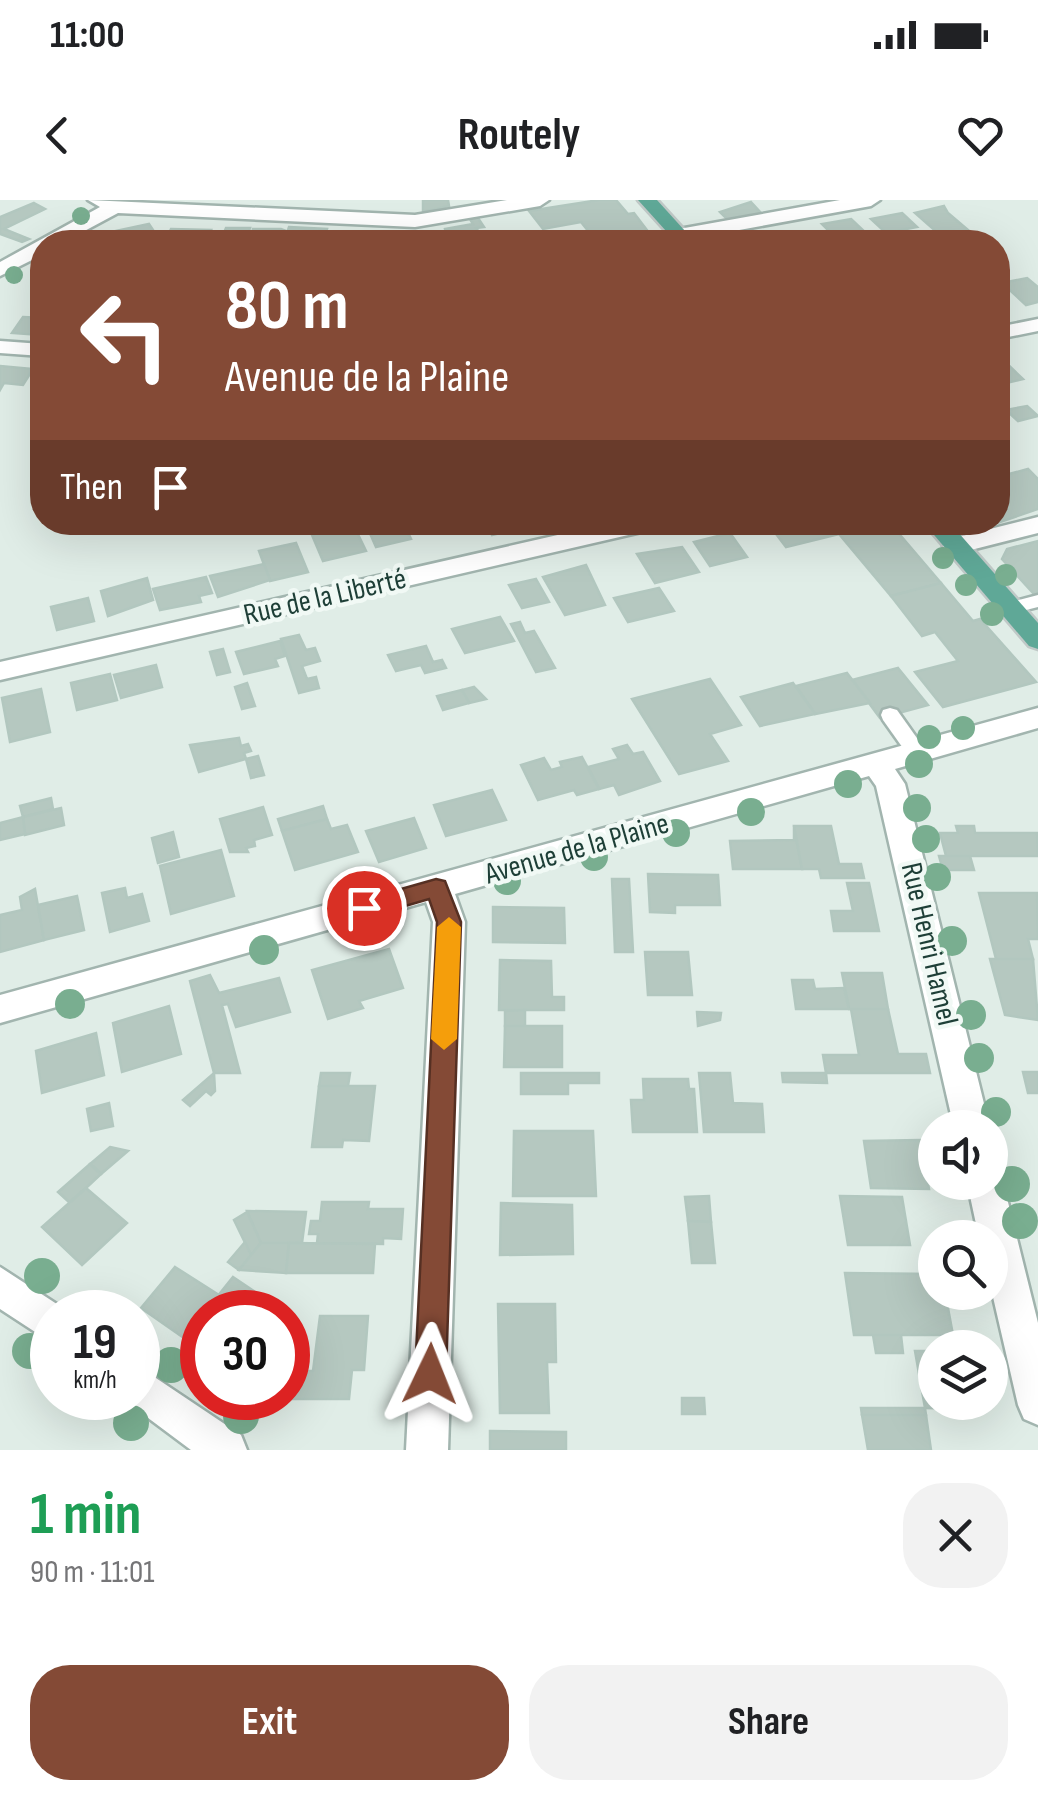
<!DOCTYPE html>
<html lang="en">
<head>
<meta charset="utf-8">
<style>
  :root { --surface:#fff; --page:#f2f2f2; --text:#202124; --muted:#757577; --accent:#844a36 }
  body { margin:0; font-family:"Sofia Sans Condensed",sans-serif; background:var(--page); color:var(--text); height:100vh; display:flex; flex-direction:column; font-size:38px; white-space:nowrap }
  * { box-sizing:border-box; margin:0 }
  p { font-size:32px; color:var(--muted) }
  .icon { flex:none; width:55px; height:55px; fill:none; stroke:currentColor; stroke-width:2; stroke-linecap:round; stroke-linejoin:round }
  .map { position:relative; height:1250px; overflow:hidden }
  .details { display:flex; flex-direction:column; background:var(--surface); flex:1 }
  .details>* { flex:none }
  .guide { position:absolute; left:30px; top:30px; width:980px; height:305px; border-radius:40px; box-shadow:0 10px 40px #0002; background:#844a36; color:#fff; overflow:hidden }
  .buttons { position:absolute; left:918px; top:910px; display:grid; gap:20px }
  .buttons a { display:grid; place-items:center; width:90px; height:90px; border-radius:50%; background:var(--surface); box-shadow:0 10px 40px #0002; font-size:50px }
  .speed { position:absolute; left:30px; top:1090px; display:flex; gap:20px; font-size:50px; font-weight:700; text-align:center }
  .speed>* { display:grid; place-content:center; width:130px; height:130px; border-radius:50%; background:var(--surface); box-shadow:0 10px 40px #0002; line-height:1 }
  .speed small { font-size:25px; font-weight:400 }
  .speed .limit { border:15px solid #d22; background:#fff; color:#111 }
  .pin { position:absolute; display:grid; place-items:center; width:85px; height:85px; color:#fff; margin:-42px; border:5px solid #fff; border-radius:50%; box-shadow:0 2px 10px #0007 }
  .me { position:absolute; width:110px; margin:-55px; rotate:2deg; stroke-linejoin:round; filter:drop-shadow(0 0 8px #0008) }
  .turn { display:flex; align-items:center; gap:35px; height:210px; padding:0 30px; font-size:45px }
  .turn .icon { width:130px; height:130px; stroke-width:2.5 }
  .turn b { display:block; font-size:70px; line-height:85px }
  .then { display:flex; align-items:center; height:95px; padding:0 30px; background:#0003; gap:20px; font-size:38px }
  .round { display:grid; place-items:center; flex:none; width:105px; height:105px; border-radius:40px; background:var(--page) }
  .headline { display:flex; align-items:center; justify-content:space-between; height:170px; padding:0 30px }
  h1 { font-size:60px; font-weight:700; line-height:75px; color:#1e9e55 }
  .action { display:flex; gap:20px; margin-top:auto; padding:20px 30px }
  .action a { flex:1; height:115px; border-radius:40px; background:var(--accent); color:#fff; font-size:40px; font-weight:700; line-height:115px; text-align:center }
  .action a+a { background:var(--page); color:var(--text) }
  .status { display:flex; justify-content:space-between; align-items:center; height:70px; padding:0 50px; background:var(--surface); direction:ltr }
  .status svg { height:28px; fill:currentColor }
  header { display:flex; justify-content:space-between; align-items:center; height:130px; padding:0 30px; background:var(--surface); font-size:45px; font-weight:700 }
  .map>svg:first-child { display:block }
  .building { fill:#b5c8c0; stroke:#b2c7bf; stroke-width:2.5 }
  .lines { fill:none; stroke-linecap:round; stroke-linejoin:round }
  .service-casing { stroke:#a2b5af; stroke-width:5 }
  .minor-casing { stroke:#a2b5af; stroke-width:5 }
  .primary-casing { stroke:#c0c9c7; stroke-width:5 }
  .service { fill:#fff; fill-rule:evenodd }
  .minor { fill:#fff; fill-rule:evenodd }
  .primary { fill:#5fa897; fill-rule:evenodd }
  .tree { fill:#79ae90 }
  .route { fill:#844a36; stroke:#563023; stroke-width:2.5 }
  .slow { fill:#f59e0b }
  .labels { text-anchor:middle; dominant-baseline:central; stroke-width:9; stroke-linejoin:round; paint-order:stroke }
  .street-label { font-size:30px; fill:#1e3f37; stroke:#f1f9f5 }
</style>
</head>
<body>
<div class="status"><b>11:00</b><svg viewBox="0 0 49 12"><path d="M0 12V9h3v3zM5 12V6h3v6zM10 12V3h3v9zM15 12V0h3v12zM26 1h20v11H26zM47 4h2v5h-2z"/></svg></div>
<header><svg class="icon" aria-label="back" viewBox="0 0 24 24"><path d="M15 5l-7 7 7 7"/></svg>Routely<svg class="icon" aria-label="heart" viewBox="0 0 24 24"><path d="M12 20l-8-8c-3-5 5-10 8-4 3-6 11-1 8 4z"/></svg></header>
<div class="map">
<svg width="1038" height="1250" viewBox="0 0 1038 1250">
  <rect width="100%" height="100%" fill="#e0ede7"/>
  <!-- building -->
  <g class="building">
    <polygon points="423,0 448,0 449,6 423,12"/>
    <polygon points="599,0 616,0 628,14 634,13 656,42 597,42 581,22 543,29 529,11"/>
    <polygon points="751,2 761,13 727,19 720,12"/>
    <polygon points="34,3 45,9 4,29 29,39 22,42 0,34 0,17"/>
    <polygon points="944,6 948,13 968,30 940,35 915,13"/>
    <polygon points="902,13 917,27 886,33 871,19"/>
    <polygon points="478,18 484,27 476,28 486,42 448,42 445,29 473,24 470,19"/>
    <polygon points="851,19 868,35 839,41 822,24"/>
    <polygon points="149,24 157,36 112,42 106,33"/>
    <polygon points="289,27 327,29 323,42 284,42"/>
    <polygon points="226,28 250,28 245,42 220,42"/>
    <polygon points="171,29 211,30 205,42 165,42"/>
    <polygon points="253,29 281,29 286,31 283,39 263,38 264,34 252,34"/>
    <polygon points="769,33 778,42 735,39"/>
    <polygon points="403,36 447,37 448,42 402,42"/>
    <polygon points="1027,78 1038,87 1038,102 1026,105 1002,83"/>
    <polygon points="23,117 42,118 40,135 12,133"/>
    <polygon points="1003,160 1023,179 998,185 998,161"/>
    <polygon points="0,166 33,169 23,185 4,183 0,190"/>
    <polygon points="1027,206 1038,216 1018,221 1006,210"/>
    <polygon points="1028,269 1038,279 1038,309 994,324 998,322 998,277"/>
    <polygon points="352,322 366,351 323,361 312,335"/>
    <polygon points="365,322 403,322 411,339 376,347"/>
    <polygon points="485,322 509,322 513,330 492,335"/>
    <polygon points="767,322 889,322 941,383 891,396 839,334 786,347"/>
    <polygon points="730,333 747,357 710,366 694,342"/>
    <polygon points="1038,341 1038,393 1034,394 1002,359 1007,349"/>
    <polygon points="296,343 308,372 270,381 259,351"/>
    <polygon points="682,347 699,372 655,383 637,354"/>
    <polygon points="264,364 270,380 218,397 210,376"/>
    <polygon points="586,365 605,405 565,415 543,377"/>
    <polygon points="206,377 212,393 199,396 201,402 160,410 153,389"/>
    <polygon points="147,378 153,400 108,416 101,391"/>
    <polygon points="536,379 549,402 522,408 509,385"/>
    <polygon points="941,383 973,421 980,419 1036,482 943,507 915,472 958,461 935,432 922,436 891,396"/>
    <polygon points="659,388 674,411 628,422 614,398"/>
    <polygon points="88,398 94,421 57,430 51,407"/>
    <polygon points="500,417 514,441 465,453 452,429"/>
    <polygon points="520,422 525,433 534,431 555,468 536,472 511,424"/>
    <polygon points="299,435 306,450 315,448 320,461 302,466 307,479 316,477 319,488 299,493 281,439"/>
    <polygon points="280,441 285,456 275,459 278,466 244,474 236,452"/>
    <polygon points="426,446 433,462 442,460 446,468 425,473 421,465 396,471 388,455"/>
    <polygon points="223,449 230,472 217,475 210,452"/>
    <polygon points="156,465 162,487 121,498 114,475"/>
    <polygon points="898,468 928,505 880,518 852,480"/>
    <polygon points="847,473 870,503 815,514 796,486"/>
    <polygon points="110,474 117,500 77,510 71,483"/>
    <polygon points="710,479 741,525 710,534 728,561 679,574 632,499"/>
    <polygon points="247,483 255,506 242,509 235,487"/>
    <polygon points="793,483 815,514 760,526 741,497"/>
    <polygon points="474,487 486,499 469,503 462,490"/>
    <polygon points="41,489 50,532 10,542 2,498"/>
    <polygon points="462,490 469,503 443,510 437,496"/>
    <polygon points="239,538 241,546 248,544 251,551 244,553 246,559 199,572 190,545"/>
    <polygon points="627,545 633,554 643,552 660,581 619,595 614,585 599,589 588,567 619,559 613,549"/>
    <polygon points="258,556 264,575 251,578 246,559"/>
    <polygon points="582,557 599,589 577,595 574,590 538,600 521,565 544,558 551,570 562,567 560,562"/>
    <polygon points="492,590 506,620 446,636 434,605"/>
    <polygon points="51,598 53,609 23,617 20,606"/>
    <polygon points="323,606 327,619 282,631 278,619"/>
    <polygon points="263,607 272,635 254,640 255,646 246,648 248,652 230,652 220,619"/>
    <polygon points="61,608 64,625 25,635 23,617"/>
    <polygon points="23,617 25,634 0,640 0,623"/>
    <polygon points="414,618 426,648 379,662 366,631"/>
    <polygon points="327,619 331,629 347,625 358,652 295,670 282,631"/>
    <polygon points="794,626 802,669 733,669 730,641 794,640"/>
    <polygon points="794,626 831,626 839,664 861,664 864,678 821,678 819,669 802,669"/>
    <polygon points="956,626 974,626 975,633 1037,633 1038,656 946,656 940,633 958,633"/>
    <polygon points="173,632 179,657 158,663 152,638"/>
    <polygon points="221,650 234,696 171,714 160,666"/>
    <polygon points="939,656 970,656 974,670 943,670"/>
    <polygon points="648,674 718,675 720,705 675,705 675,713 650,712"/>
    <polygon points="612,679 629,679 633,752 615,752"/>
    <polygon points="847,683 869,683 879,731 834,731 831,711 853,711"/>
    <polygon points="125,688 127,698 142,694 149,721 110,732 102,693"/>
    <polygon points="35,689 44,740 0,752 0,715 22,710 20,697"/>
    <polygon points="979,693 1037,693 1038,739 1028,739 1033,759 996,759"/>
    <polygon points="77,696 84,730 44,740 38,705"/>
    <polygon points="493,707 564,708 565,743 493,742"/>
    <polygon points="389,749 403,788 359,801 363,808 328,819 312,770"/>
    <polygon points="645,752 688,752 692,795 648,795"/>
    <polygon points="990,759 1033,759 1038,820 1005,815"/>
    <polygon points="500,760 551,761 552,797 564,797 564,810 499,810"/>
    <polygon points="842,773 882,773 888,809 849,809"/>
    <polygon points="210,775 219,793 279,778 290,812 236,827 228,804 222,805 240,873 214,873 190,781"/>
    <polygon points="792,780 813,780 815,789 844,788 849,809 796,809"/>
    <polygon points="169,806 181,854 122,872 113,823"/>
    <polygon points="851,809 888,809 898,854 926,854 930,873 826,873 823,855 859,855"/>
    <polygon points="525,810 525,826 505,826 505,811"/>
    <polygon points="697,812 721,813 720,820 698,826"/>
    <polygon points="505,826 562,826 562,867 504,867"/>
    <polygon points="96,833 104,875 42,893 36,851"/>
    <polygon points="1023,872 1038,872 1038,893 1028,893"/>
    <polygon points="214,873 215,891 211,895 206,891 190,906 183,900"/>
    <polygon points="321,873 350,873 348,886 319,886"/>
    <polygon points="521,873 599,873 599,883 568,883 568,894 521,894"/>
    <polygon points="699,873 730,873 733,903 762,904 764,932 704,932"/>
    <polygon points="782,873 826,873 827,883 783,882"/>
    <polygon points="643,879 688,879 689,889 694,889 697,932 633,932 631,900 644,900"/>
    <polygon points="319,886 375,886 369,941 343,940 342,947 312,947"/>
    <polygon points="109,903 113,926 91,931 87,909"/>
    <polygon points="514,931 593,931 596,996 513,996"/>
    <polygon points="920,940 929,989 871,988 864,941"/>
    <polygon points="110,947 128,951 101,974 90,964"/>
    <polygon points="90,964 101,974 70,1003 58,992"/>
    <polygon points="86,988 127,1023 82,1065 42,1027"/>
    <polygon points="709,996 711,1022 688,1021 685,997"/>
    <polygon points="840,996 902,997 910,1045 848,1045"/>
    <polygon points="322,1002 369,1002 368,1009 403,1009 401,1039 383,1038 383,1044 317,1043 318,1034 309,1034 311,1021 320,1021"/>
    <polygon points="501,1003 572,1005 573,1054 500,1055"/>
    <polygon points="247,1011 306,1012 302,1043 261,1043"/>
    <polygon points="247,1012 261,1043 251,1055 234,1020"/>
    <polygon points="688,1021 711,1022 715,1063 692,1063"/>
    <polygon points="245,1042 251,1055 239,1070 228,1062"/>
    <polygon points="261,1043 289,1043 286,1073 239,1070"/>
    <polygon points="289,1043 375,1044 373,1073 286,1073"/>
    <polygon points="175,1067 219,1095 184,1138 141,1108"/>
    <polygon points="845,1073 935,1074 935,1092 945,1092 953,1135 854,1135"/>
    <polygon points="233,1077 282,1110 205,1112"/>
    <polygon points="498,1104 555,1104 556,1162 547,1162 549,1213 500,1213"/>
    <polygon points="202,1116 202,1150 184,1138"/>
    <polygon points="320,1116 368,1116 364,1170 352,1170 349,1199 286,1199 289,1171 313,1171"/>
    <polygon points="873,1135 901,1135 903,1153 876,1153"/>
    <polygon points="915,1151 935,1151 935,1202 969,1202 970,1209 925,1208"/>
    <polygon points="682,1198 704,1198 705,1214 682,1214"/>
    <polygon points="861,1208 925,1208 926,1215 862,1215"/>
    <polygon points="862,1215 926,1215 931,1250 868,1250"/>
    <polygon points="490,1231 566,1232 566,1250 490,1250"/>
  </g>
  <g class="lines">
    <defs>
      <g id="service">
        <polygon points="1038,395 1038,407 1010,414 1001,408 1004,404"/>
        <polygon points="890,508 897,510 924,548 927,553 924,558 910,558 883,520 881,515 883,510"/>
      </g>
      <g id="minor">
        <polygon points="88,0 415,15 507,0 549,0 540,6 415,27 118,13 64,42 42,42 42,55 0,76 0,62 100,7"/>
        <polygon points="840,0 880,0 871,6 679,41 669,35 679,29"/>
        <polygon points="1038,119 1038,131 998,139 998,127"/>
        <polygon points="0,141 42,144 42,156 0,153"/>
        <polygon points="1038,317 1038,333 955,354 943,346 946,340"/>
        <polygon points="615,322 662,322 650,330 0,480 0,462"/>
        <polygon points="1038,508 1038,528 895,569 905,584 990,928 954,928 876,586 869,576 455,694 465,722 448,1250 406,1250 433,722 426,702 0,823 0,795"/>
        <polygon points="990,967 998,970 1003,982 1038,1123 1038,1225 1024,1219 1018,1205 990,1084 990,1038 979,1038 967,982 990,982"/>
        <polygon points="0,1067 66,1110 52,1112 52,1143 0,1109"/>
        <polygon points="138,1166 241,1235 247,1250 191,1250 124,1200 138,1198"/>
      </g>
      <g id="primary">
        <polygon points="638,0 657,0 695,42 676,42"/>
        <polygon points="923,322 949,322 1038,423 1038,449 1029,446"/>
      </g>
    </defs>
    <!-- service casing -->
    <use href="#service" class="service-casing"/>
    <!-- minor casing -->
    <use href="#minor" class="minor-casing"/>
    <!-- primary casing -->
    <use href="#primary" class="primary-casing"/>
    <!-- service -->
    <use href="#service" class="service"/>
    <!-- minor -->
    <use href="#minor" class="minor"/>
    <!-- primary -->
    <use href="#primary" class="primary"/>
  </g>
  <!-- trees -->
  <g class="tree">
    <circle cx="81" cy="16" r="9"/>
    <circle cx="14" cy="75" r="9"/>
    <circle cx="943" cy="358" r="11"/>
    <circle cx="1006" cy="375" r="11"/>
    <circle cx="966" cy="385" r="11"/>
    <circle cx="992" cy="414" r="12"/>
    <circle cx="963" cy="528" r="12"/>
    <circle cx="929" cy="537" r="12"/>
    <circle cx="919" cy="564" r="14"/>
    <circle cx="848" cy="584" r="14"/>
    <circle cx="917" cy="608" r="14"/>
    <circle cx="751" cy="612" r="14"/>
    <circle cx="676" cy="633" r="14"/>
    <circle cx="926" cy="639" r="14"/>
    <circle cx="594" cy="657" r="14"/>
    <circle cx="937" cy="677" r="14"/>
    <circle cx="507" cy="681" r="14"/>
    <circle cx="360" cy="723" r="15"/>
    <circle cx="952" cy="741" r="15"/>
    <circle cx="264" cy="750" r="15"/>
    <circle cx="70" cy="804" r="15"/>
    <circle cx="971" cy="815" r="15"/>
    <circle cx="979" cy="858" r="15"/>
    <circle cx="996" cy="912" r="15"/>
    <circle cx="1012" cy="984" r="18"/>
    <circle cx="1020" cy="1021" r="18"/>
    <circle cx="42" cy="1076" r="18"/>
    <circle cx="30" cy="1151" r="18"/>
    <circle cx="171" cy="1165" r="18"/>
    <circle cx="241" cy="1216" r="18"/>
    <circle cx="131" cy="1223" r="18"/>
  </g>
  <!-- route -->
  <polygon class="route" points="436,679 445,681 461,722 446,1174 441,1185 430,1190 420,1185 415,1174 437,722 429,699 364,718 352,708 355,702"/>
  <!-- slow -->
  <polygon class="slow" points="449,717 461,727 457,839 444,850 431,839 437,727"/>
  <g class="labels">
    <!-- street labels -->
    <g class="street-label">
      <text transform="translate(325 397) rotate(-13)">Rue de la Liberté</text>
      <text transform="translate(577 649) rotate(-16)">Avenue de la Plaine</text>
      <text transform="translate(929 744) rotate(77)">Rue Henri Hamel</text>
    </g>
  </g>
</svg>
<div class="buttons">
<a><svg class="icon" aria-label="sound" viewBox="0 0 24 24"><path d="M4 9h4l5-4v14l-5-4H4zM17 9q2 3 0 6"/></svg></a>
<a><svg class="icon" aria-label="search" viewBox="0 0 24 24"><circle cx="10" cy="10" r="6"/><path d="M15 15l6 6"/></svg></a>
<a><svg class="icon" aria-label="layers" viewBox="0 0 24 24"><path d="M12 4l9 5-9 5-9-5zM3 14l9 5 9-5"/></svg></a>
</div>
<div class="speed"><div>19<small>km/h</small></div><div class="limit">30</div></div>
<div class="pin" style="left:364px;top:708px;background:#d93025"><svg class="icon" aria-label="arrive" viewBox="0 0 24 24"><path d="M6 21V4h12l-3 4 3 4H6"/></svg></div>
<svg class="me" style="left:430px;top:1174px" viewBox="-20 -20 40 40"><path d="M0-17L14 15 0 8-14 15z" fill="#844a36" stroke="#fff" stroke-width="4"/></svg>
<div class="guide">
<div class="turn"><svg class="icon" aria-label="left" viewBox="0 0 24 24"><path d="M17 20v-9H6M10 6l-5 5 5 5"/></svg><div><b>80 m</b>Avenue de la Plaine</div></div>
<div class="then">Then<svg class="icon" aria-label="arrive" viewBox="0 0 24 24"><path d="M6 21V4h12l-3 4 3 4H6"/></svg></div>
</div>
</div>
<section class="details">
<div class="headline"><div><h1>1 min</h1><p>90 m · 11:01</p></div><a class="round"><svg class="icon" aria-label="close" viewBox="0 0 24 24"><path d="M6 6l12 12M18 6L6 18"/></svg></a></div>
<div class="action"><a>Exit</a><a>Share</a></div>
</section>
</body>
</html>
